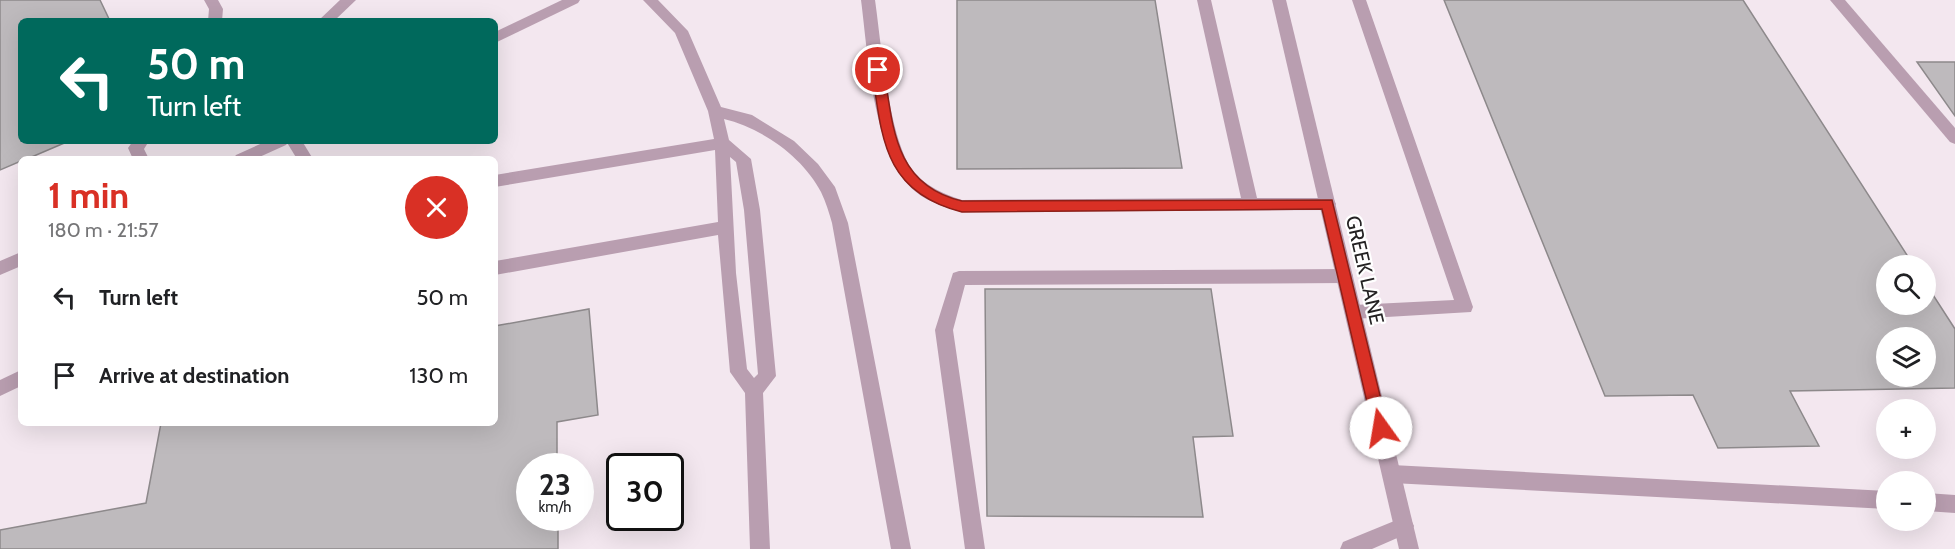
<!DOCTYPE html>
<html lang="en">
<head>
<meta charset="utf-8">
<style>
  :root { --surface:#fff; --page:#f2f2f2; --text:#202124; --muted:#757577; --accent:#d93025 }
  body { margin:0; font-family:Cabin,sans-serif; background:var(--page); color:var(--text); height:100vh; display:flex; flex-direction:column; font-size:22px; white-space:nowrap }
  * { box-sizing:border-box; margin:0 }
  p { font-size:20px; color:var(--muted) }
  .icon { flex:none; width:33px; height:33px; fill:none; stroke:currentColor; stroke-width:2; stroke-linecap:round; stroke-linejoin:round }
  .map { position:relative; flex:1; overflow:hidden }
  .sheet { position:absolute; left:18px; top:156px; width:480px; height:270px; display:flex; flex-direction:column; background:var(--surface); border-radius:9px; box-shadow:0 6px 24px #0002 }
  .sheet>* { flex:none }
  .banner { position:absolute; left:18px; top:18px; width:480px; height:126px; border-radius:9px; box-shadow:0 6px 24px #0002; background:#00695c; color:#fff; overflow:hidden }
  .tools { position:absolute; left:1876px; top:255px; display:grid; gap:12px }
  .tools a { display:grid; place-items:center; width:60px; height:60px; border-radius:50%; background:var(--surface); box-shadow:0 6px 24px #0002; font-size:30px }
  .speed { position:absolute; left:516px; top:453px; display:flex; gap:12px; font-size:30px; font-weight:700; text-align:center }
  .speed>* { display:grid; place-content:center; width:78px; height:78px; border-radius:50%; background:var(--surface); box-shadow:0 6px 24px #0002; line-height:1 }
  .speed small { font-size:15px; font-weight:400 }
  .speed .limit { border:3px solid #111; border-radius:9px; background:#fff; color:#111 }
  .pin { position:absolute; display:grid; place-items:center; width:51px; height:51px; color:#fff; margin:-26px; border:3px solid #fff; border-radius:50%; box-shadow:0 2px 6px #0007 }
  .me { position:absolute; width:66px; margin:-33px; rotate:347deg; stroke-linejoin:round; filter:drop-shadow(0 0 4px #0008) }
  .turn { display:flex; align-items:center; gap:21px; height:126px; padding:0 30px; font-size:27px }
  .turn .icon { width:78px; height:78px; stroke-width:2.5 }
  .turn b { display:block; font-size:42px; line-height:51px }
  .round { display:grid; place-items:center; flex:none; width:63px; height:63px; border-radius:32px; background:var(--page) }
  .summary { display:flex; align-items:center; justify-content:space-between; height:102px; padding:0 30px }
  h1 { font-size:36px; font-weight:700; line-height:45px; color:var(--accent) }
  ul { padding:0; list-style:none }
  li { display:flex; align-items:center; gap:18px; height:78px; padding:0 30px }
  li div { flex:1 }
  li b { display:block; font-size:22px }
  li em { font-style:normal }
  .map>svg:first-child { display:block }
  .built { fill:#f3e7ef; fill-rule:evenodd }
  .building { fill:#bebabd; stroke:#8d898b; stroke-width:1.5; fill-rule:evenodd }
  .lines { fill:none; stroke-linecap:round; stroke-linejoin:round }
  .service { fill:#b99eb0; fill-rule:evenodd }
  .minor { fill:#b99eb0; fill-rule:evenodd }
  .route { fill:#d93025; stroke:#8d1f18; stroke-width:1.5 }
  .labels { text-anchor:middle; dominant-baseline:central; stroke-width:4.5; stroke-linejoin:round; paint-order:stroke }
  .street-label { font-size:20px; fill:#242223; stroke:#fff }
</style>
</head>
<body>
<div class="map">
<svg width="1955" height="549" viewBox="0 0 1955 549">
  <rect width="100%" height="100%" fill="#faf6f9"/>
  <!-- built -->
  <path class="built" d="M0,0H1955V549H0ZM21,21H495V141H21ZM21,159H495V423H21ZM1887,266H1926V304H1887ZM1887,338H1926V376H1887ZM1887,410H1926V448H1887ZM530,466H580V518H530ZM620,466H670V518H620ZM1887,482H1926V520H1887Z"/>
  <!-- building -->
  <g class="building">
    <polygon points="0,0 100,0 110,21 21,21 21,141 69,141 27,159 21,159 21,161 0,170"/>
    <polygon points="957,0 1155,0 1182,168 957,169"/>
    <path d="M1444,0H1743L1914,266H1887V304H1926V284L1955,329V388L1790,391L1819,446L1718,448L1693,395L1605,396ZM1887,338H1926V376H1887Z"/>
    <polygon points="1917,62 1955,62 1955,116"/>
    <polygon points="985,289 1211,289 1233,436 1193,437 1203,517 987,516"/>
    <polygon points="589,309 598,415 557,422 557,466 530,466 530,518 558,518 558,549 0,549 0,530 146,503 161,423 495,423 495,326"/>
  </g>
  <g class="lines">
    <!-- service -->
    <g class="service">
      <polygon points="204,0 218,0 223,9 222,21 208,21 209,9"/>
      <polygon points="340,0 356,0 334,21 318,21"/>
      <path d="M643,0H658L688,31L721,107L752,115L794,141L818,164L835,187L848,223L911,549H891L832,223C829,213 826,202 821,192C803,157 762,128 724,119L729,140L751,159L760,210L776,376L763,393L770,549H750L745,393L730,372L718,235L495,275V261L718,222L715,150L495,187V175L714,139L708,111L675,33ZM730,157L736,162L744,210L758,374L754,378L747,369L736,273Z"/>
      <path d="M861,0H875C881,41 889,144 915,173C927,187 944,194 962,200L1241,198L1197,0H1211L1257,198H1328L1334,200L1336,204L1334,208L1328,210L962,212C946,207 929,203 916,192C873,158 868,53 861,0Z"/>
      <polygon points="1352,0 1366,0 1473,307 1471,312 1353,319 1347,317 1345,312 1347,307 1353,305 1454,300"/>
      <polygon points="1830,0 1845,0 1955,128 1955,144 1950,142"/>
      <polygon points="133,141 149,141 144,149 149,159 133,159 128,148"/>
      <polygon points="286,141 302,141 313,159 297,159"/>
      <polygon points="1345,269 1351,271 1353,276 1351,281 1345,283 965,285 953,330 985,549 965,549 935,330 953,273 959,271"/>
      <polygon points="21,370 21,386 0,396 0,380"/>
      <polygon points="1392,465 1887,491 1887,509 1392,483 1385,480 1383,474 1385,468"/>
      <polygon points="1926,493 1955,495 1955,513 1926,511"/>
      <polygon points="1404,517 1411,520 1414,526 1411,532 1372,549 1340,549 1343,542"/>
    </g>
    <!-- minor -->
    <g class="minor">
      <polygon points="562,0 580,0 578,3 495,43 495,32"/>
      <polygon points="1272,0 1286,0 1419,549 1399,549"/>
      <polygon points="267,141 289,141 286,145 255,159 233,159 236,155"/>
      <polygon points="21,252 21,266 0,275 0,261"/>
    </g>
  </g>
  <!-- route -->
  <path class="route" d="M878,66L884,70C893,127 894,185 962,201L1332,200L1388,428L1386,432L1381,434L1375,432L1373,428L1322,209L962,212C883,192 882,138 872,70Z"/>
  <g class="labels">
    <!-- street labels -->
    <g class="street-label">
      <text transform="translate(1365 270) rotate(77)">GREEK LANE</text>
    </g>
  </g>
</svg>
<div class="tools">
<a><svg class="icon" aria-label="search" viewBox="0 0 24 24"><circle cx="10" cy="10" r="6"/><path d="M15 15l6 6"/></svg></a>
<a><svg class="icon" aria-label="layers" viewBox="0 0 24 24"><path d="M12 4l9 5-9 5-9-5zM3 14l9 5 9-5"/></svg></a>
<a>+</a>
<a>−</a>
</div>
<div class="speed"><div>23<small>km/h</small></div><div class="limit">30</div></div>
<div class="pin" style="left:878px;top:70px;background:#d93025"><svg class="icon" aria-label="arrive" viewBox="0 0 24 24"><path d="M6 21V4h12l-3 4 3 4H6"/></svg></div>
<svg class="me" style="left:1381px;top:428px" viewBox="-20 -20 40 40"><circle r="19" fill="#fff"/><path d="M0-13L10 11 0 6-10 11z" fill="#d93025"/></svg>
<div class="banner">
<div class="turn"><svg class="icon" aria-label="left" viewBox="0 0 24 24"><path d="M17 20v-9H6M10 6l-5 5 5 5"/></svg><div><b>50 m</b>Turn left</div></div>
</div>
<section class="sheet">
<div class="summary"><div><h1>1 min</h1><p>180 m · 21:57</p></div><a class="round" style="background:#d93025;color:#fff"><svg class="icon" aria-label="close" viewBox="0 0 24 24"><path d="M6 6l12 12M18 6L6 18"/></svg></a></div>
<ul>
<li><svg class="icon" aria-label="left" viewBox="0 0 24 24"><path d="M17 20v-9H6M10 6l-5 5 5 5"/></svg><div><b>Turn left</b></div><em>50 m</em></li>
<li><svg class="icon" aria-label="arrive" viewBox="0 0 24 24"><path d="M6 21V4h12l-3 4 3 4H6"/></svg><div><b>Arrive at destination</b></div><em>130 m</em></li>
</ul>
</section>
</div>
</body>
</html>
